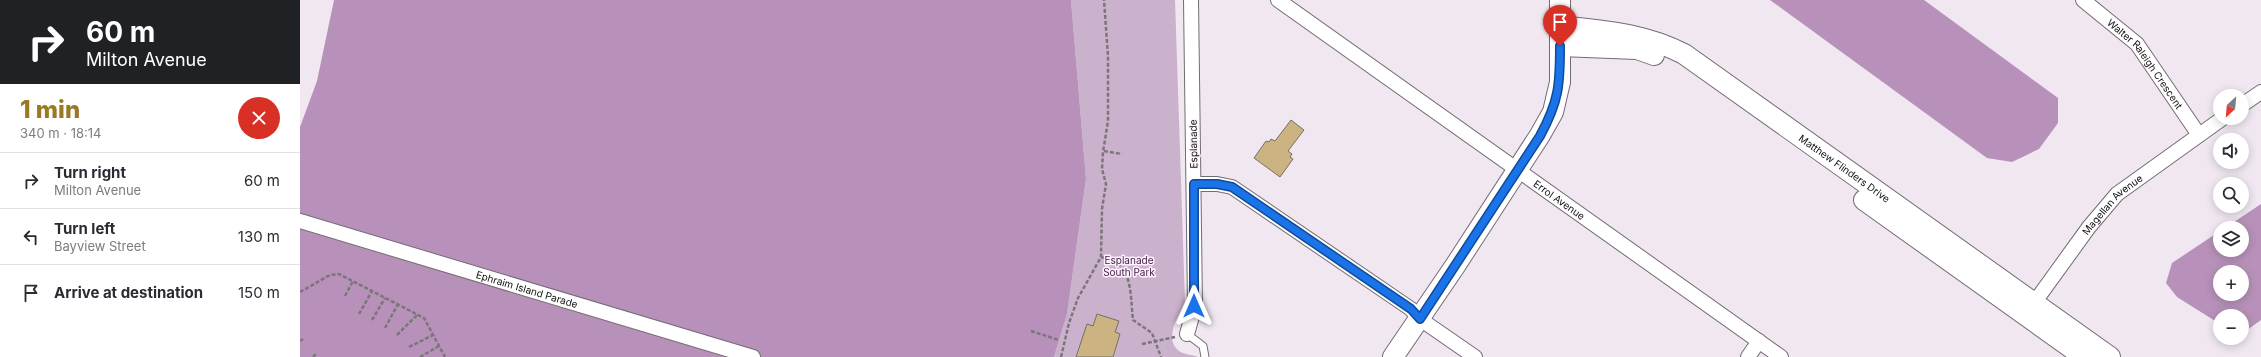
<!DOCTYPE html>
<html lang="en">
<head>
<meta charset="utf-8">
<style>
  :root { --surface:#fff; --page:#f7f7f7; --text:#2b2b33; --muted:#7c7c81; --line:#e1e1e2; --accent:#9b7823 }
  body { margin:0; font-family:Inter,sans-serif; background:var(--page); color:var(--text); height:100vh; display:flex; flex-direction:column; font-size:15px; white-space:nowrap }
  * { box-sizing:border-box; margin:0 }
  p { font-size:13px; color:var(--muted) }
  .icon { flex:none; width:22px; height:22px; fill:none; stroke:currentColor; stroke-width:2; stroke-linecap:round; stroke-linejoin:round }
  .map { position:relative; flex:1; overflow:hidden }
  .side { display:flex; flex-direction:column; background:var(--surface); width:300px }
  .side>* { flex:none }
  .hud { background:#202124; color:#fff; overflow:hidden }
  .needle { width:26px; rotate:206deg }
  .tools { position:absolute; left:1913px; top:89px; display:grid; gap:8px }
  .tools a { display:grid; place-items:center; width:36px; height:36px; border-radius:50%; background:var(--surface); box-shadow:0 2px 10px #0003; font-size:20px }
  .pin { position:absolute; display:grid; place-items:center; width:34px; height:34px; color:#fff; margin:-41px -17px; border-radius:50% 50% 50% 0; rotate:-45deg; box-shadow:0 0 4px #0007 }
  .pin .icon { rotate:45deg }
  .me { position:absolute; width:44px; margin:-22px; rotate:0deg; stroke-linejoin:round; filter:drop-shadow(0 0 3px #0008) }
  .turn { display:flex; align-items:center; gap:14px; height:84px; padding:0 20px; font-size:18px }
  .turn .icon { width:52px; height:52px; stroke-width:2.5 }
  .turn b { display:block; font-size:28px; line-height:34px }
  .round { display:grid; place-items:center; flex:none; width:42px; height:42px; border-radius:21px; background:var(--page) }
  .overview { display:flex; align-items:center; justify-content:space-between; height:68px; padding:0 20px }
  h1 { font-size:24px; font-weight:800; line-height:30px; color:var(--accent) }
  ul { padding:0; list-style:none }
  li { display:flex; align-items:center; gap:12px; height:56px; padding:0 20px; border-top:1px solid var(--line) }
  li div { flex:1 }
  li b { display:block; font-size:15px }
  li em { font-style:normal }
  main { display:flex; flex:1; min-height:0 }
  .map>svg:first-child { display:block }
  .green { fill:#cbb2cc }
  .water { fill:#b791b9; fill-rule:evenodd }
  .building { fill:#cbb382; stroke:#757067 }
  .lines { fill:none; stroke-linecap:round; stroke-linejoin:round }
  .lane-casing { stroke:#746c74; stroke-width:9 }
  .street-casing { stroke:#746c74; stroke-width:16 }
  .secondary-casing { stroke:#746c74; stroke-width:22 }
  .path { stroke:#7c767c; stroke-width:2.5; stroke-dasharray:4 2; stroke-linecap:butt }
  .lane { stroke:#fff; stroke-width:7 }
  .street { stroke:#fff; stroke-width:14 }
  .secondary { stroke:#fff; stroke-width:20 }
  .route-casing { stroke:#114b97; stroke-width:10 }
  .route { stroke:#1a73e8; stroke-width:7 }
  .labels { text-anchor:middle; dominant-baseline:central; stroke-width:3; stroke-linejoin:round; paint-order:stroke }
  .street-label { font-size:10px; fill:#120f13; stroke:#fdf4fe }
  .park-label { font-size:10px; fill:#451749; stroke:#fdf4fe }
</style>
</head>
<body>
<main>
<section class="side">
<div class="hud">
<div class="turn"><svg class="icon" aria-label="right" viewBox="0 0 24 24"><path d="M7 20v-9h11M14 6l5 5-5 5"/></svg><div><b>60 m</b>Milton Avenue</div></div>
</div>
<div class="overview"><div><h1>1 min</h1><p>340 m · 18:14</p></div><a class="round" style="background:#d93025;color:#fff"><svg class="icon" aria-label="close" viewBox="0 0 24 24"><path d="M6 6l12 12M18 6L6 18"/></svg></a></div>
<ul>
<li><svg class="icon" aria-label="right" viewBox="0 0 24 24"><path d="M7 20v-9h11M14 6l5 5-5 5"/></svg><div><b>Turn right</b><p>Milton Avenue</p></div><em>60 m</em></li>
<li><svg class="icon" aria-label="left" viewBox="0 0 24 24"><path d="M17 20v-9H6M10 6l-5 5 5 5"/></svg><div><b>Turn left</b><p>Bayview Street</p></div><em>130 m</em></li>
<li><svg class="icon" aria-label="arrive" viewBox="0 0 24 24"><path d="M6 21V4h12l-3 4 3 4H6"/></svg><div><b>Arrive at destination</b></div><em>150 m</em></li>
</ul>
</section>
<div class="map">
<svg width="1961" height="357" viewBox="0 0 1961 357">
  <rect width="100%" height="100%" fill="#f0e7f0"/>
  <!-- green -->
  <path class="green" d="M771,0H875L885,302C878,316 861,343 883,353C888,355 894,355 898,357H754L767,314L786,179Z"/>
  <!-- water -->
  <g class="water">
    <polygon points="34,0 771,0 786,179 767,314 754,357 0,357 0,127 17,81"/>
    <polygon points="1470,0 1624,0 1758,98 1758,123 1739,149 1712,162 1687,158"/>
    <path d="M1961,204V320L1947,330L1942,329V316H1920V324L1877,297L1866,283L1872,263L1920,231V250H1942V228H1925ZM1920,272H1942V294H1920Z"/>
  </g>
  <!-- building -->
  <g class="building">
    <polygon points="991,120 1004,130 988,151 992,154 990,157 993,159 980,177 954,158 966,141 969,142 971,139 975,141"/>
    <polygon points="797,314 819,321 815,332 820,334 813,357 776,357 787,324 793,326"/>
  </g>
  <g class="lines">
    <defs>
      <polyline id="lane" points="887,334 903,346 905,357"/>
      <g id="street">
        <path id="s1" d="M978,0L1481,357"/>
        <path id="s2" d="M1783,0L1837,44L1899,135"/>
        <polyline points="1942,105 1961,92"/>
        <polyline points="894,184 917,184 932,187 1111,309 1120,319 1175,357"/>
        <path id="s3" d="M0,221L453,357"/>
        <path id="s4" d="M1729,310L1789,227L1817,194L1923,118"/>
        <polyline points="887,334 895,306 891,0"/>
        <polyline points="1448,357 1459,341"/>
      </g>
      <g id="secondary">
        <path id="s5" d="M1260,26C1304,31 1344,33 1384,54L1810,357"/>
        <polyline points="1260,46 1337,49 1354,55"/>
        <polyline points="1564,200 1784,357"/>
        <polyline points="1093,357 1155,266 1240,135 1253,112 1260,82 1260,0"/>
      </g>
    </defs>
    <!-- lane casing -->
    <use href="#lane" class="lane-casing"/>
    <!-- street casing -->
    <use href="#street" class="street-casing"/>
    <!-- secondary casing -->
    <use href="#secondary" class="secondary-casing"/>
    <!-- path -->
    <g class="path">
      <polyline points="804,151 822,154"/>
      <path d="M801,257C808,259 817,261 822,267C832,280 831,304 833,320L852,333L861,357"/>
      <polyline points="0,292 30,275 39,274 124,318 145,357"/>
      <polyline points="45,296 53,281"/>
      <polyline points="59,314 72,291"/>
      <polyline points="72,320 85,298"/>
      <polyline points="85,328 98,304"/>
      <polyline points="731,331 759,340"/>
      <polyline points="97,335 117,315"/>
      <polyline points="0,341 3,339"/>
      <polyline points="842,344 875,337"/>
      <polyline points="109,347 133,335"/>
      <polyline points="13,357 17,353"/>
      <polyline points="120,357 139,346"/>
      <polyline points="761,357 769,323 778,298 801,257 802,209 806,184 802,169 803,152 808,121 808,56 804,0"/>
    </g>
    <!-- lane -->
    <use href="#lane" class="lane"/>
    <!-- street -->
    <use href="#street" class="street"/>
    <!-- secondary -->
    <use href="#secondary" class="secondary"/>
  </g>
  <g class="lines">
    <defs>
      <path id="route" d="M894,306V184H917L932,187L1111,309L1120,319L1240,136C1259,101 1260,85 1260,46"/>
    </defs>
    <!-- route casing -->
    <use href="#route" class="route-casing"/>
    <!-- route -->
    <use href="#route" class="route"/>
  </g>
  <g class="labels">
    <!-- street labels -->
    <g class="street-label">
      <text stroke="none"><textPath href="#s2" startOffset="90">Walter Raleigh Crescent</textPath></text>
      <text transform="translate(893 144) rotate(-91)">Esplanade</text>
      <text stroke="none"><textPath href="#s5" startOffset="325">Matthew Flinders Drive</textPath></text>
      <text stroke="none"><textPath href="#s1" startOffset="345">Errol Avenue</textPath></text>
      <text stroke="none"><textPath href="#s4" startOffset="135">Magellan Avenue</textPath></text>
      <text stroke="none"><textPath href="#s3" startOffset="237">Ephraim Island Parade</textPath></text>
    </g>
    <!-- park labels -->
    <g class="park-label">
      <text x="829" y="260">Esplanade<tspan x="829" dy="12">South Park</tspan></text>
    </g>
  </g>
</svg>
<div class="tools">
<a><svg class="needle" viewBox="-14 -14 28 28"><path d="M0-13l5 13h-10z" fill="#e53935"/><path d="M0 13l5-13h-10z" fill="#7c7c81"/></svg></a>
<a><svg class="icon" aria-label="sound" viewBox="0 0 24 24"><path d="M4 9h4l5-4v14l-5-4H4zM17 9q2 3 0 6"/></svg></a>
<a><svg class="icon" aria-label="search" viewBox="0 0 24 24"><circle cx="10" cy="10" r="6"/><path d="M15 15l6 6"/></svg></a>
<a><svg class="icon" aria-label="layers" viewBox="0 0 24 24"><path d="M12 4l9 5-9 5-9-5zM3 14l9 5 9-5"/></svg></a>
<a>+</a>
<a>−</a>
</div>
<div class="pin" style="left:1260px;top:46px;background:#d93025"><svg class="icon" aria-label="arrive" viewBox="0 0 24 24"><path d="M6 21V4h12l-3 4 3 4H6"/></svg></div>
<svg class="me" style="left:894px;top:306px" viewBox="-20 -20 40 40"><path d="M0-17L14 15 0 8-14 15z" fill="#1a73e8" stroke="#fff" stroke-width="4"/></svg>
</div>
</main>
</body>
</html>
